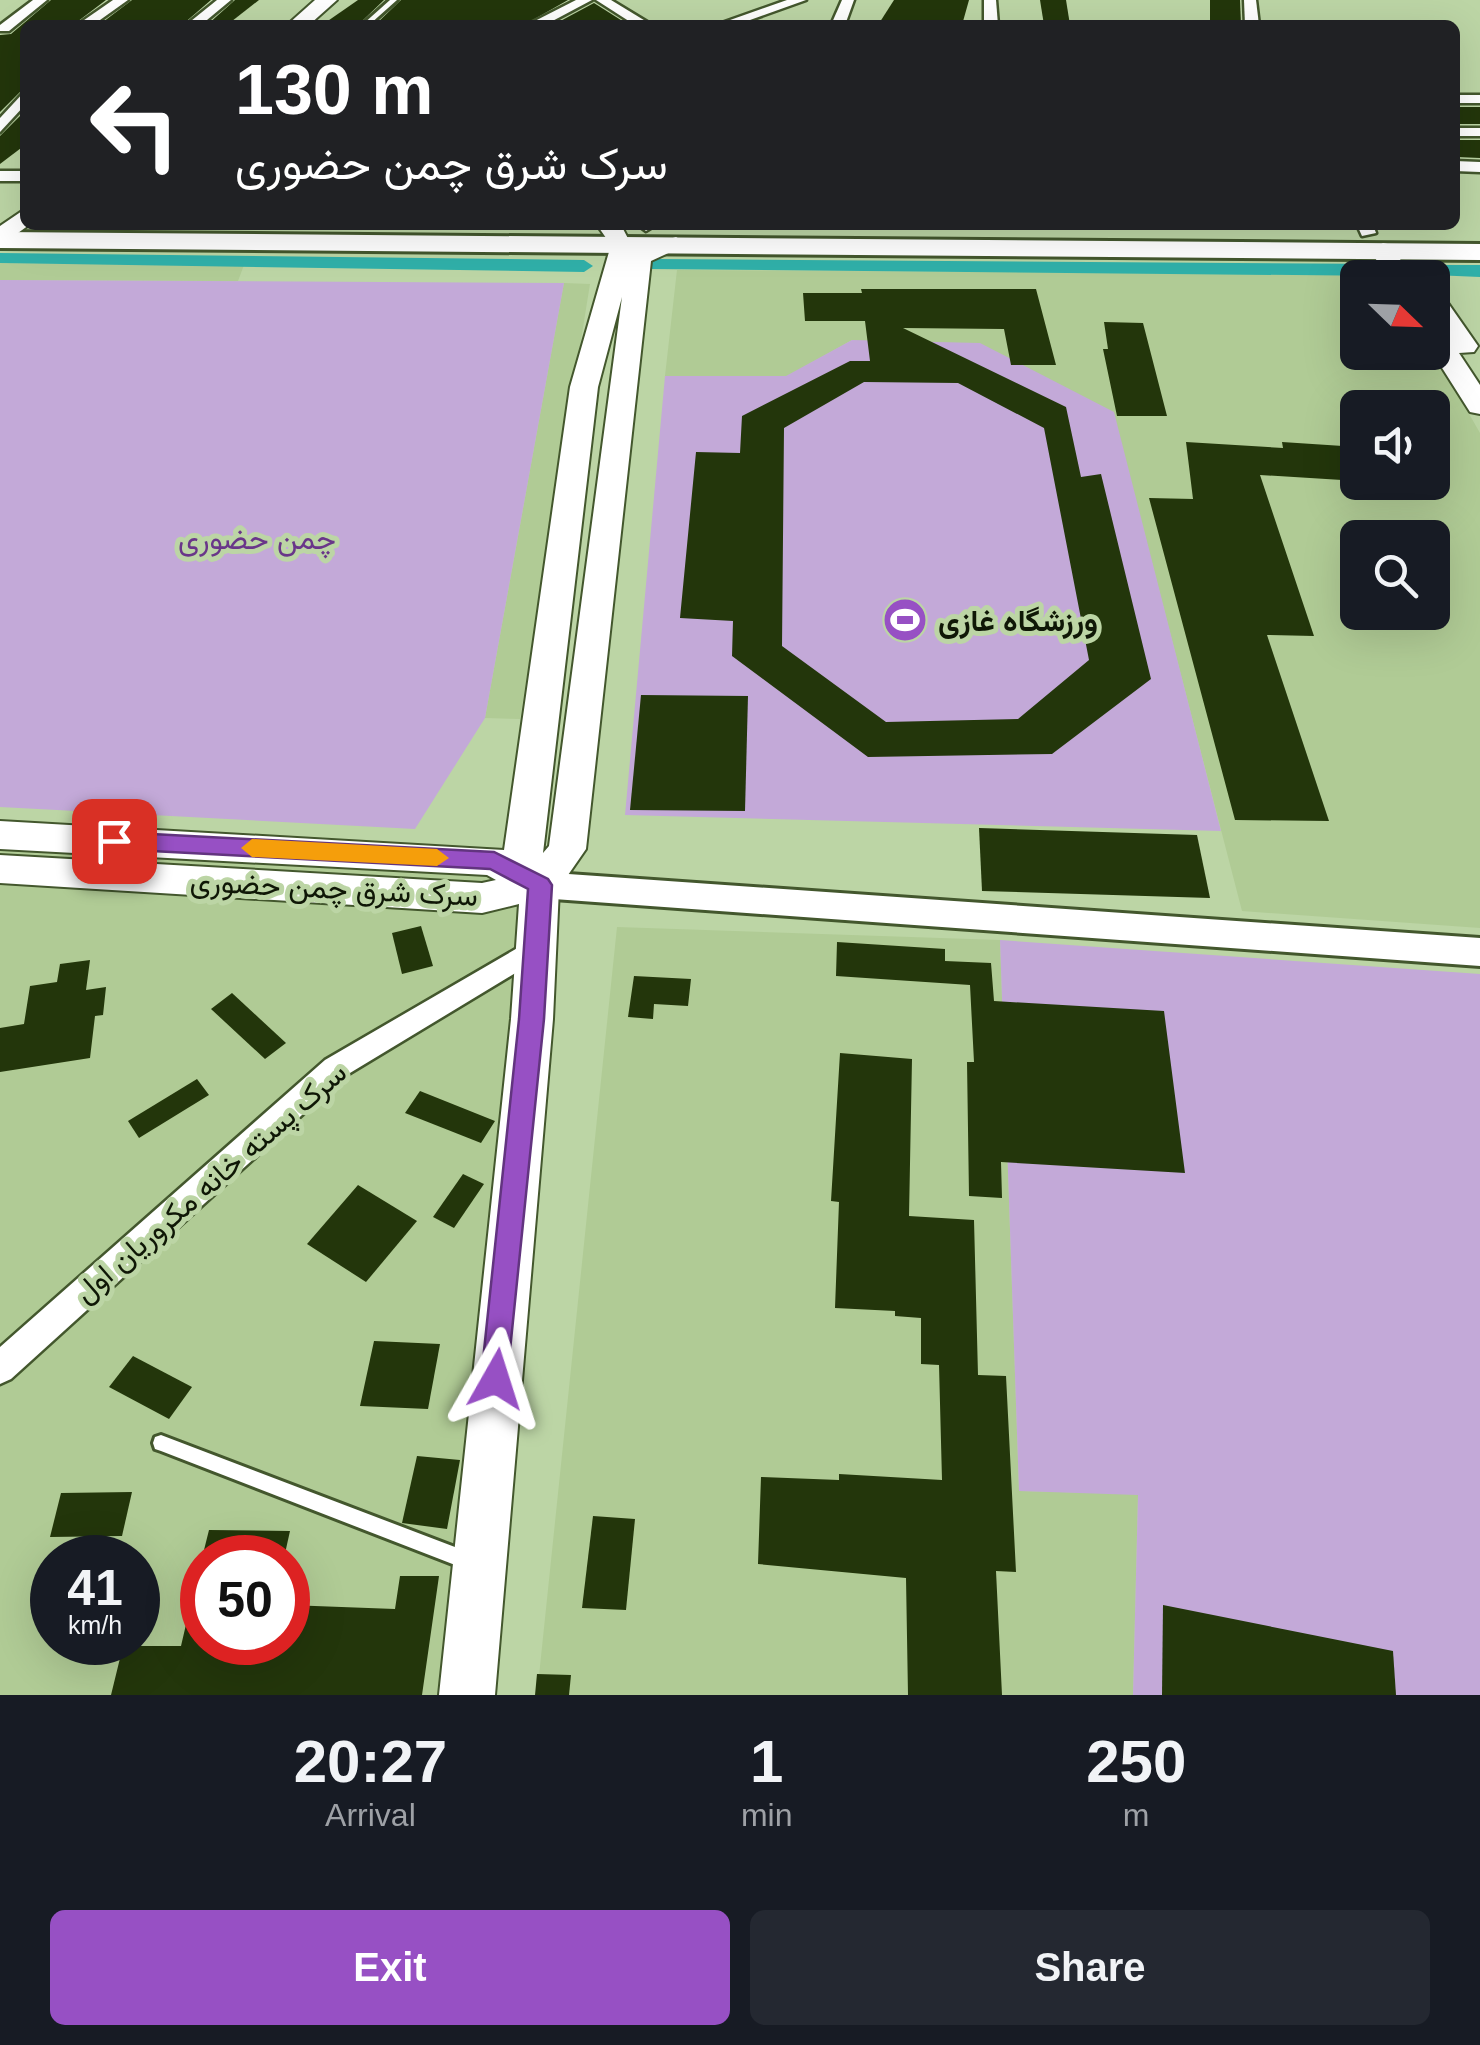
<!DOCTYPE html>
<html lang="en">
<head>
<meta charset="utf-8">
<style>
  :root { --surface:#171b24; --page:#242831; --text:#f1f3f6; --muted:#9ea1a6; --accent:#9750c4 }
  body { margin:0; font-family:Arial,Vazirmatn,sans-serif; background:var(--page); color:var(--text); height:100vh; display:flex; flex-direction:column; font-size:38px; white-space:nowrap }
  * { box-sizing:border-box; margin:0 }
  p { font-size:32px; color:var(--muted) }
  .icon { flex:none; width:55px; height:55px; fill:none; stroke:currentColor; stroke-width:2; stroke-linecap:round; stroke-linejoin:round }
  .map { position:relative; height:1695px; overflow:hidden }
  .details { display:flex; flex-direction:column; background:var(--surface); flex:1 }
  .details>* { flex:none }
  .top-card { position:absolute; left:20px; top:20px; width:1440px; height:210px; border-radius:15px; box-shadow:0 10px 40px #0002; background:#202124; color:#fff; overflow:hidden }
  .needle { width:65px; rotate:113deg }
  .tools { position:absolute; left:1340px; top:260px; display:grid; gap:20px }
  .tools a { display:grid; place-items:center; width:110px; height:110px; border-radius:15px; background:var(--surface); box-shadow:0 10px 40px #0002; font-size:50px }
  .speed { position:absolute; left:30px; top:1535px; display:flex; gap:20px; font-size:50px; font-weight:700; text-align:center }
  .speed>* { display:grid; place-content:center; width:130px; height:130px; border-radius:50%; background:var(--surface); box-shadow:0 10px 40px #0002; line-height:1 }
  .speed small { font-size:25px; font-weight:400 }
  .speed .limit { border:15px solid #d22; background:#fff; color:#111 }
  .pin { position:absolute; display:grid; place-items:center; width:85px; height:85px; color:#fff; margin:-42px; border-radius:20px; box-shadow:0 5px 15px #0006 }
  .me { position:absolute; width:110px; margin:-55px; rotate:6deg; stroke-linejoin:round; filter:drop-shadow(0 0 8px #0008) }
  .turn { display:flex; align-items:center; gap:35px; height:210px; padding:0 50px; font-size:45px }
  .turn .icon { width:130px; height:130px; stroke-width:2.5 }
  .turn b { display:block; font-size:70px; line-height:85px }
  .eta { display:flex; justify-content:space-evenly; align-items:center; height:170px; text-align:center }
  .eta b { font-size:60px; font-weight:600; line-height:70px }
  .primary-button { display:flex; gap:20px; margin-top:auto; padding:20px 50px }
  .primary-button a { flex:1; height:115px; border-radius:15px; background:var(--accent); color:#fff; font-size:40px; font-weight:600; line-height:115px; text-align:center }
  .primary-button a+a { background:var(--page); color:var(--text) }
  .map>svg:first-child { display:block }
  .built { fill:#b0cb95; fill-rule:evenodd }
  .green { fill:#c3a9d8 }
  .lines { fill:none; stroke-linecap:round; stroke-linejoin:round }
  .canal { fill:#30b0a9; fill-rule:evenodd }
  .building { fill:#23360b; fill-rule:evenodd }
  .service-casing { stroke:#43572d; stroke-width:6 }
  .minor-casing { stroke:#43572d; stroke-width:5 }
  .tertiary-casing { stroke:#43572d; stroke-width:6 }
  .secondary-casing { stroke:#43572d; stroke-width:4 }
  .trunk-casing { stroke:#43572d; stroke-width:6 }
  .service { fill:#fff; fill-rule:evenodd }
  .minor { fill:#fff; fill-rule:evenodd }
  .tertiary { fill:#fff; fill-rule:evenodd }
  .secondary { fill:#fff; fill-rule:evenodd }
  .trunk { fill:#fff; fill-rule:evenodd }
  .route { fill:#9750c4; stroke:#62347f; stroke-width:2.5 }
  .slow { fill:#f59e0b }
  .labels { text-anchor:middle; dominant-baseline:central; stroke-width:10; stroke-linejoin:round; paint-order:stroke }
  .park-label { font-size:30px; fill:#693689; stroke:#bcd5a5 }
  .poi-label { font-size:30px; font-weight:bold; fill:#0f1706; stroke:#bcd5a5; text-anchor:start }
  .street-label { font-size:30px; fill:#0f1706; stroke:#bcd5a5 }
</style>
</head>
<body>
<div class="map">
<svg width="1480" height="1695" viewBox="0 0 1480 1695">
  <rect width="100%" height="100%" fill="#bcd5a5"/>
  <!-- built -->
  <g class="built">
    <polygon points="0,263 244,265 238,281 0,280"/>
    <path d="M677,270L1388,274L1390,277L1358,278V352L1433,351L1480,433V928L1242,911L1113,412L852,340L786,377L665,376ZM1358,408H1432V482H1358ZM1358,538H1432V612H1358Z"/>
    <polygon points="564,283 590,284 520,719 485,718"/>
    <path d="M0,835L493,861L540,885L467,1695H0ZM52,1558H138V1642H52ZM202,1558H288V1642H202Z"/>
    <polygon points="617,927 1000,940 1019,1491 1138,1494 1133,1695 537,1695"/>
  </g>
  <!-- green -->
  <g class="green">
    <polygon points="0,280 564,283 485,718 415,829 0,807"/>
    <polygon points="852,340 980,343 1114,412 1221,831 625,815 665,376 786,376"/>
    <polygon points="1000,940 1480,974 1480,1695 1133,1695 1138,1495 1019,1491"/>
  </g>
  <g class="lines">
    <!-- canal -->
    <g class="canal">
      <polygon points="0,253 584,260 593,266 584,272 0,263"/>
      <polygon points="656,259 1389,264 1398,270 1389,276 649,269 647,265"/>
      <polygon points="1440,265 1480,265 1480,277 1433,275 1431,271"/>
    </g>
  </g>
  <!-- building -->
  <g class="building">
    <polygon points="51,0 106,0 73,25 25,25 25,87 0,112 0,35 11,34"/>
    <polygon points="132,0 211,0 182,25 99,25"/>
    <polygon points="235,0 259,0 227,25 207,25"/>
    <polygon points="358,0 384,0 358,25 322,25"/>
    <polygon points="401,0 568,0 524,25 375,25"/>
    <polygon points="894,0 969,0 962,25 878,25"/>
    <polygon points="1040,0 1066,0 1070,25 1044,25"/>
    <polygon points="1210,0 1240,0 1241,25 1210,25"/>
    <polygon points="594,3 624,22 553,25"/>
    <rect x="1455" y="107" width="25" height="17"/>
    <polygon points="25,111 25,145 0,164 0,136"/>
    <polygon points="1455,140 1480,140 1480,158 1457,157"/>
    <path d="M861,289H1036L1056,365H1011L1004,329L903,328L1066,407L1081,477L1101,474L1151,679L1052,754L868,757L732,656L733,621L680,618L696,452L740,453L742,416L850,361H870L865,321H805L803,293H862ZM864,382L958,383L1044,428L1089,660L1018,719L886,722L782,646L784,428Z"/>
    <polygon points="1104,322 1143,323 1167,416 1117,416 1103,349 1108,349"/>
    <polygon points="1186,442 1283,448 1282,442 1358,447 1358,481 1260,475 1314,636 1267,635 1329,821 1235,820 1149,498 1193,499"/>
    <polygon points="641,695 748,696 745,811 630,810"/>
    <polygon points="979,828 1197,835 1210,898 982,891"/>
    <polygon points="421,926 433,966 402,974 392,933"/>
    <polygon points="837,942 945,949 945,961 991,963 994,1001 1164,1011 1185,1173 1001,1162 1002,1198 969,1196 967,1062 974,1062 970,985 836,976"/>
    <polygon points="90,960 86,990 106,987 103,1015 95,1016 90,1058 0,1072 0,1028 24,1024 30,986 57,982 60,964"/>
    <polygon points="634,976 691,979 688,1006 654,1004 653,1019 628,1017"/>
    <polygon points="232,993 286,1043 265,1059 211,1009"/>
    <polygon points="840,1053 912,1059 909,1216 974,1220 978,1375 1006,1376 1016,1572 996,1571 1002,1695 908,1695 906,1578 758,1564 761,1477 839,1480 839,1474 942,1480 939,1365 921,1364 921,1318 895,1316 895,1311 835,1308 839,1202 831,1201"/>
    <polygon points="197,1079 209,1095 139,1138 128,1121"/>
    <polygon points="420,1091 495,1121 481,1143 405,1113"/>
    <polygon points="463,1174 484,1184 454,1228 433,1217"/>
    <polygon points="358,1185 417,1221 366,1282 307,1244"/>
    <polygon points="374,1341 440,1344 428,1409 360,1406"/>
    <polygon points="133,1356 192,1387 169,1419 109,1387"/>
    <polygon points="417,1456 460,1460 447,1529 402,1523"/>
    <polygon points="132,1492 122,1536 50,1537 61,1493"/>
    <polygon points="593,1516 635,1519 626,1610 582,1608"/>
    <polygon points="209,1530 290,1531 284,1558 202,1558"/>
    <polygon points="400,1576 439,1576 422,1695 111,1695 123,1646 181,1646 194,1590 202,1591 202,1642 288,1642 288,1605 395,1609"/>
    <polygon points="1163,1605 1393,1651 1396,1695 1162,1695"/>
    <polygon points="537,1674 571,1675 569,1695 535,1695"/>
  </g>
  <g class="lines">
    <defs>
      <g id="service">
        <polygon points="390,0 397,0 369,25 362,25"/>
        <polygon points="161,1435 468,1552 474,1555 477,1561 474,1567 468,1570 161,1451 155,1449 153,1443 155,1437"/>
      </g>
      <g id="minor">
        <polygon points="33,0 47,0 9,31 0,31 0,25"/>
        <polygon points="113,0 128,0 93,25 77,25"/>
        <polygon points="217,0 231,0 201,25 186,25"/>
        <polygon points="576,0 592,0 545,25 527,25"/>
        <polygon points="596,0 611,0 652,25 635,25"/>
        <polygon points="787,0 806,0 736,25 716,25"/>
        <polygon points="842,0 854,0 845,25 831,25"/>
        <polygon points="984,0 996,0 998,25 984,25"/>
        <polygon points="1244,0 1256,0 1259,25 1245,25"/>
        <polygon points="25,91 25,105 0,132 0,118"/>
        <rect x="1455" y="95" width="25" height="8"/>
        <rect x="1455" y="128" width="25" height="8"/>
        <polygon points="1455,161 1480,162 1480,172 1455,171"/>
        <rect x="0" y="171" width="25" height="10"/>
        <polygon points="638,225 654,225 654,226 646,231"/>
        <polygon points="1357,225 1373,225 1376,233 1362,236"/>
        <polygon points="533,939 542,943 546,950 542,957 345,1076 11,1379 0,1384 0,1347 325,1060"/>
      </g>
      <polygon id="tertiary" points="540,872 1480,938 1480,966 540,898 528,894 523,885 528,876"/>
      <g id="secondary">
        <polygon points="315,0 337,0 309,25 287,25"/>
        <polygon points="25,209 25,225 29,225 0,246 0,226"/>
        <path d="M597,225H621L634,250L676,237L688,244L651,261L586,849L559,888L553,1019L495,1695H439L511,1019L519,904L482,913L0,883V855L482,883L496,880L487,875L0,849V821L504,850L570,387L611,245ZM622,297L549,846L543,853L598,387Z"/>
        <polygon points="1383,243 1392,245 1411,278 1386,278 1371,250"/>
        <polygon points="1432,290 1441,293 1478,346 1474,352 1459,353 1480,385 1480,414 1470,412 1432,352 1432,324 1438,325 1432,318"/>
      </g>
      <polygon id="trunk" points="0,232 1480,244 1480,260 0,248"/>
    </defs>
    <!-- service casing -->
    <use href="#service" class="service-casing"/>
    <!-- minor casing -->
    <use href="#minor" class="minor-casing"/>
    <!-- tertiary casing -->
    <use href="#tertiary" class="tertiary-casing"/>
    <!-- secondary casing -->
    <use href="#secondary" class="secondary-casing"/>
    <!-- trunk casing -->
    <use href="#trunk" class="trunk-casing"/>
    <!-- service -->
    <use href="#service" class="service"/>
    <!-- minor -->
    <use href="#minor" class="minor"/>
    <!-- tertiary -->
    <use href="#tertiary" class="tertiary"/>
    <!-- secondary -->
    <use href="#secondary" class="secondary"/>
    <!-- trunk -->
    <use href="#trunk" class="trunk"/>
  </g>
  <!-- route -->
  <polygon class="route" points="114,832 494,852 548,879 552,885 544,1019 506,1389 496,1393 486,1389 481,1379 519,1019 528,889 490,869 114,849 102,841"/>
  <!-- slow -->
  <polygon class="slow" points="252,839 437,849 449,858 437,866 252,857 241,848"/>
  <!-- icons -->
  <defs>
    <symbol id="stadium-disc" viewBox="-11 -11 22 22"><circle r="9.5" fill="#9750c4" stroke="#bcd5a5"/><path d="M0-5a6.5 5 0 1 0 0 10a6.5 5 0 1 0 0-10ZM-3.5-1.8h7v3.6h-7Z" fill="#fff"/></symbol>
  </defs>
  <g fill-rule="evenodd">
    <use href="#stadium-disc" x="880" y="595" width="50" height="50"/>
  </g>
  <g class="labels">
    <!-- park labels -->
    <g class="park-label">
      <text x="257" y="538">چمن حضوری</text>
    </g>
    <!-- poi labels -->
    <g class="poi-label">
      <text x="938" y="620">ورزشگاه غازی</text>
    </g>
    <!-- street labels -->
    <g class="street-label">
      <text transform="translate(334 888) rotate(3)">سرک شرق چمن حضوری</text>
      <text transform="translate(210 1182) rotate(-41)">سرک پسته خانه مکروریان اول</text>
    </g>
  </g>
</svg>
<div class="tools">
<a><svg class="needle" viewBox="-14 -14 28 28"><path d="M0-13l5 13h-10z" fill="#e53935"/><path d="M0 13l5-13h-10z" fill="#9ea1a6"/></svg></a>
<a><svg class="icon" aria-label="sound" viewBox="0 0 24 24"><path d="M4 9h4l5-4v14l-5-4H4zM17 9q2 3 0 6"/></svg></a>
<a><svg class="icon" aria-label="search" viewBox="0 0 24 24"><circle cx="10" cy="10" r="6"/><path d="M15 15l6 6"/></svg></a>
</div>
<div class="speed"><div>41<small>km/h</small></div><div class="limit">50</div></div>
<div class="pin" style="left:114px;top:841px;background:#d93025"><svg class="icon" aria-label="arrive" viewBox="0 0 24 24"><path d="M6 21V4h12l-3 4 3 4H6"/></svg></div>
<svg class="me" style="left:496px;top:1379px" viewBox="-20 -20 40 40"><path d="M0-17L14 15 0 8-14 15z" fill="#9750c4" stroke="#fff" stroke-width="4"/></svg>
<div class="top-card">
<div class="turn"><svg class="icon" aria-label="left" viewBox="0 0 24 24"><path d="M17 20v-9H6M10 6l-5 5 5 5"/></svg><div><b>130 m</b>سرک شرق چمن حضوری</div></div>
</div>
</div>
<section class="details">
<div class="eta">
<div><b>20:27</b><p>Arrival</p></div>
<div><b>1</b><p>min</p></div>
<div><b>250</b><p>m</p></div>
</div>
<div class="primary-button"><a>Exit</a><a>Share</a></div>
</section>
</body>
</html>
